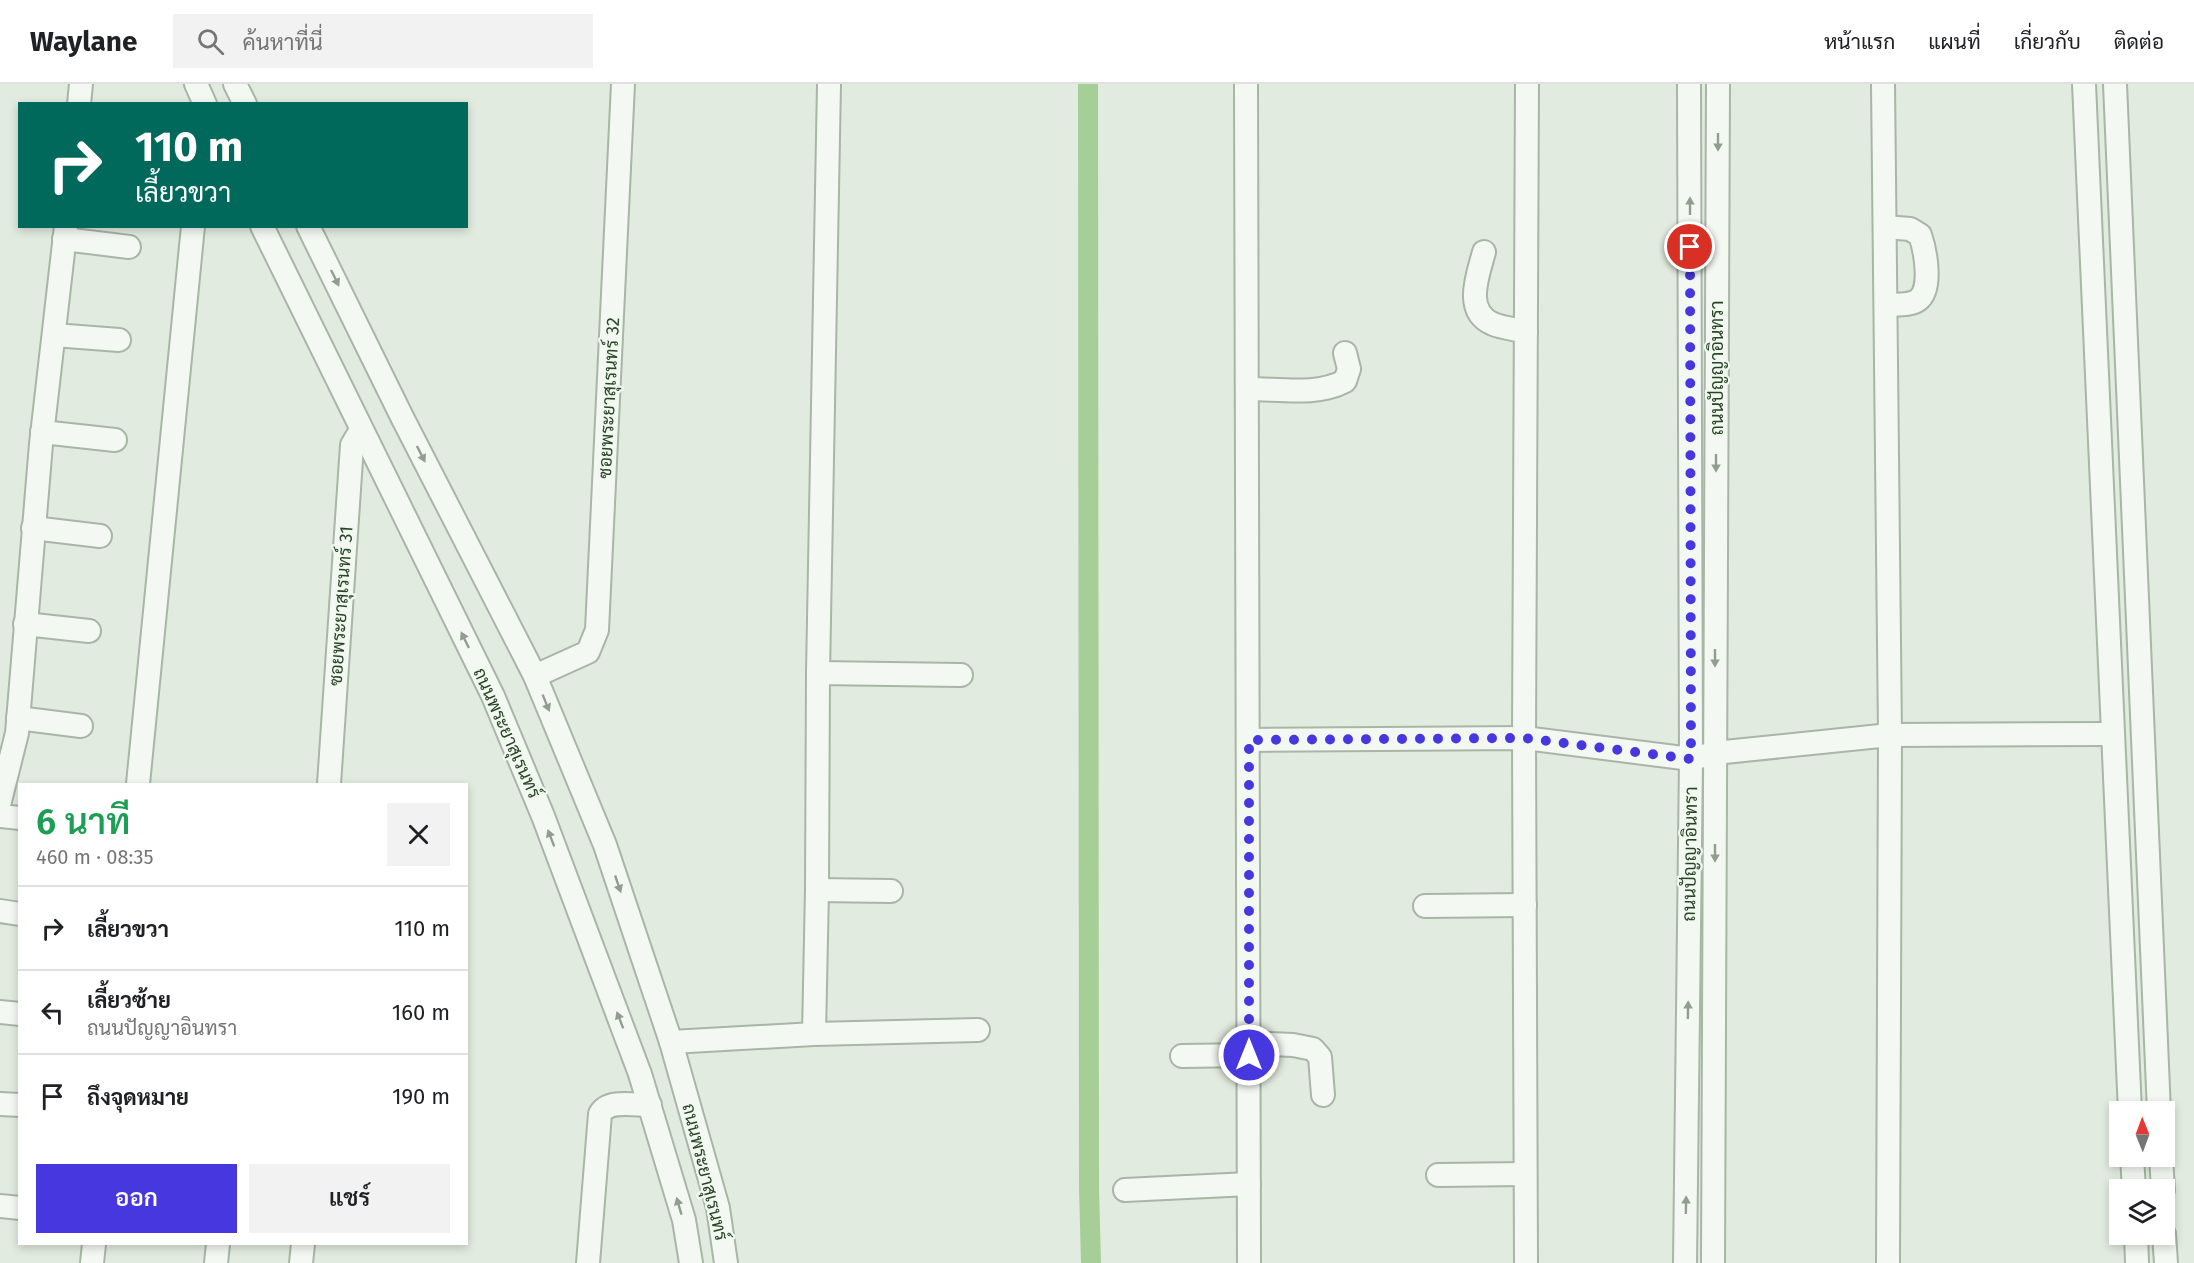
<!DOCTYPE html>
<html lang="th">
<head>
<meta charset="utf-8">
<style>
  :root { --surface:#fff; --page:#f2f2f2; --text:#202124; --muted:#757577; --line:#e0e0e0; --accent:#4637de }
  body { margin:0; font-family:"Fira Sans",Sarabun,sans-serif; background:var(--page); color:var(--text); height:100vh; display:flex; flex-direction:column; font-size:22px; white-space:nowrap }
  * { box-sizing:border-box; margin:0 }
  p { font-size:20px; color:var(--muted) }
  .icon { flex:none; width:33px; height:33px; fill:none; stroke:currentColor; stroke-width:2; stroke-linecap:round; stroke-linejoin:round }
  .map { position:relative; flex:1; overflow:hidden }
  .drawer { position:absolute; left:18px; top:699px; width:450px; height:462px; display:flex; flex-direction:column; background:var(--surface); border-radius:0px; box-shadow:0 3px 9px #0003 }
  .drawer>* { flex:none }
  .hud { position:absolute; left:18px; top:18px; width:450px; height:126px; border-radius:0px; box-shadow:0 3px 9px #0003; background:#00695c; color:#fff; overflow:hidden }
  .needle { width:39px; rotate:359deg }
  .tools { position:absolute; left:2109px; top:1017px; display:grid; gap:12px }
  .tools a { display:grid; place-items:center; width:66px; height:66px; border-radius:0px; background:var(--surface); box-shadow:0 3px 9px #0003; font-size:30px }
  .pin { position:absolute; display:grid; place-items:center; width:51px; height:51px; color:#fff; margin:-26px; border:3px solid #fff; border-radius:50%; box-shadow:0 2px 6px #0007 }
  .me { position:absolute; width:66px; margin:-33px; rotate:0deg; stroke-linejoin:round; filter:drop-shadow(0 0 4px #0008) }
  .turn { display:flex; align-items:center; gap:21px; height:126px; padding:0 18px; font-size:27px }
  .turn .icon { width:78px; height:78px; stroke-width:2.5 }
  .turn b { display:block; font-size:42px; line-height:51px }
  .round { display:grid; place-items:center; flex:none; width:63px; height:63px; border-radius:0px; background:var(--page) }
  .overview { display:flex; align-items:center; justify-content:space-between; height:102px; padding:0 18px }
  h1 { font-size:36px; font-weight:600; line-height:45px; color:#1e9e55 }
  .primary-button { display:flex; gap:12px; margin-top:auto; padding:12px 18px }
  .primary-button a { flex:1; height:69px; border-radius:0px; background:var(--accent); color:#fff; font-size:24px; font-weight:600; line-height:69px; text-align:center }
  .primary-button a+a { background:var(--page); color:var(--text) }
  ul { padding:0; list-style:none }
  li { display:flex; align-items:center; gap:18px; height:84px; padding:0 18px; border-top:2px solid var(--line) }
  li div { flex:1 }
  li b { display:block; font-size:22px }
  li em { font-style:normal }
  header { display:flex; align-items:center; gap:36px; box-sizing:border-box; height:84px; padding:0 30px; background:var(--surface); border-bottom:2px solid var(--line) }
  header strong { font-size:28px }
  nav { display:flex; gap:33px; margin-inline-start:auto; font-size:21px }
  .search { width:420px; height:54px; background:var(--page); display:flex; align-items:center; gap:15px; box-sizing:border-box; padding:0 21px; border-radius:0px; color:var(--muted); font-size:22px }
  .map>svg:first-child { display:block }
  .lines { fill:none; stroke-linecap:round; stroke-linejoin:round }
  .canal { stroke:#a5cf97; stroke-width:20 }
  .minor-casing { stroke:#a7b6a5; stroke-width:26 }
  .minor { stroke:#f4f8f3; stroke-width:22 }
  .oneway { fill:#8f9e8d }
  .route { stroke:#4637de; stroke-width:10; stroke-dasharray:0 18 }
  .labels { text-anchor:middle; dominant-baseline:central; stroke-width:4.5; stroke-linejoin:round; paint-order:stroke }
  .street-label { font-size:18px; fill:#2a4427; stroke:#f1f8f0 }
</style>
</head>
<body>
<header>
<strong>Waylane</strong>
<div class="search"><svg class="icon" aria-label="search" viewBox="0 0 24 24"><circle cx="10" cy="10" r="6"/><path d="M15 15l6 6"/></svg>ค้นหาที่นี่</div>
<nav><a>หน้าแรก</a><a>แผนที่</a><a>เกี่ยวกับ</a><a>ติดต่อ</a></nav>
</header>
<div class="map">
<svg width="2194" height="1179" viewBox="0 0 2194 1179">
  <rect width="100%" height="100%" fill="#e2ebe0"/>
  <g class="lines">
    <!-- canal -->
    <polyline class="canal" points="1088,0 1089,1103 1091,1179"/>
    <defs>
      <g id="minor">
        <polyline points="196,0 205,20"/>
        <polyline points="235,0 245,20"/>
        <polyline points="1246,0 1249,1179"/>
        <polyline points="1883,0 1890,651 1888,1179"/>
        <polyline points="2084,0 2130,1028"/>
        <polyline points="2115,0 2159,1028"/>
        <polyline points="79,20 81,0"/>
        <polyline points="262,142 493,612 543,732 640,990 684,1136 691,1179"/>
        <polyline points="308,142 402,333 535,592 605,761 671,958 718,1124 726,1179"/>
        <path d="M1885,143L1910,145L1920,151C1925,165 1933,205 1918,216C1910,222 1895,220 1886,221"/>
        <polyline points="64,155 129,163"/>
        <path d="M1484,168C1478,191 1463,227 1493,240C1503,244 1515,245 1526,248"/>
        <polyline points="54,251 119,256"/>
        <path d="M1248,305C1280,305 1317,312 1345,297L1349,285L1345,269"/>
        <polyline points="42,348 115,356"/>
        <polyline points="33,444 100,452"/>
        <polyline points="25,540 89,547"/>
        <polyline points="818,589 829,0"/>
        <polyline points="535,592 588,568 597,546 623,0"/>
        <polyline points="18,634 81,642"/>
        <polyline points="1249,656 1524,654 1691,675 1715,669 1890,651 2112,650"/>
        <polyline points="138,700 193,142"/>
        <polyline points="329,700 352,361 361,346"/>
        <polyline points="0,717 17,649 41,360 66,142"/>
        <polyline points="0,732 20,734"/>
        <polyline points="817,806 891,807"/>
        <polyline points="1425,822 1525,821"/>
        <polyline points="0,827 20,830"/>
        <polyline points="0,928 20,930"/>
        <polyline points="814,950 817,806 818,589 961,591"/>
        <polyline points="671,958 814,950 978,946"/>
        <polyline points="1249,959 1293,961 1313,965 1320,973 1323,1011"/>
        <polyline points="1182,972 1249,971"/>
        <polyline points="0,1020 20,1021"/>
        <polyline points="2132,1072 2134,1106"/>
        <polyline points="2161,1072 2163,1106"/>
        <polyline points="1438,1091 1525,1090"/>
        <polyline points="1125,1106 1249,1100"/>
        <polyline points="0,1122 20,1124"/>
        <polyline points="2136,1150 2137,1179"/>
        <polyline points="2164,1150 2166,1179"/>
        <polyline points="92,1179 94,1160"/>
        <polyline points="216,1179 218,1160"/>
        <polyline points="301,1179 303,1160"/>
        <path d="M588,1179L600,1030C608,1015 634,1021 650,1021"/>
        <polyline points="1526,1179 1524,654 1527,0"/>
        <polyline points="1685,1179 1691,675 1689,0"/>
        <polyline points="1713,1179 1718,0"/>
      </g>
    </defs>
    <!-- minor casing -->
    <use href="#minor" class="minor-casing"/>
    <!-- minor -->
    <use href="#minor" class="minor"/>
  </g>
  <!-- one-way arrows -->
  <defs><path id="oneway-solid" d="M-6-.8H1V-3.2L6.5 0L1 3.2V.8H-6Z" transform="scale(1.5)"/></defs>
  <g class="oneway">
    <use href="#oneway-solid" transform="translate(1718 58) rotate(90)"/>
    <use href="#oneway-solid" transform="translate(1690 122) rotate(-90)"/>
    <use href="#oneway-solid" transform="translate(335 194) rotate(64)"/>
    <use href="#oneway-solid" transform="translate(421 370) rotate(63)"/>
    <use href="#oneway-solid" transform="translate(1716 379) rotate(90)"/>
    <use href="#oneway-solid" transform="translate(465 556) rotate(-116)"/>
    <use href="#oneway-solid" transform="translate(1715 574) rotate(90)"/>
    <use href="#oneway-solid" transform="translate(546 619) rotate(68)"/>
    <use href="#oneway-solid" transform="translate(551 754) rotate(-111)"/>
    <use href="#oneway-solid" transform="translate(1715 769) rotate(90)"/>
    <use href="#oneway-solid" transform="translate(618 800) rotate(71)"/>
    <use href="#oneway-solid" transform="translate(1688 926) rotate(-89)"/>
    <use href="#oneway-solid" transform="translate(620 936) rotate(-111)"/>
    <use href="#oneway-solid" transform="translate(1686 1121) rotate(-89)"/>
    <use href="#oneway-solid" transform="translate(679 1122) rotate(-106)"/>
  </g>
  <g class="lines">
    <!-- route -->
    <polyline class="route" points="1249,971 1249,656 1524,654 1691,675 1690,163"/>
  </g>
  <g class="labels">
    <!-- street labels -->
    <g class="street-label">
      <text transform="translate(1717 284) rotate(-90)">ถนนปัญญาอินทรา</text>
      <text transform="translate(609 314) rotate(-87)">ซอยพระยาสุเรนทร์ 32</text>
      <text transform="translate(341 522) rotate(-86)">ซอยพระยาสุเรนทร์ 31</text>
      <text transform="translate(507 649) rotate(66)">ถนนพระยาสุเรนทร์</text>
      <text transform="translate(1690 770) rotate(-89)">ถนนปัญญาอินทรา</text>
      <text transform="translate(705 1088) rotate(76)">ถนนพระยาสุเรนทร์</text>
    </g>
  </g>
</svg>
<div class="tools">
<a><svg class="needle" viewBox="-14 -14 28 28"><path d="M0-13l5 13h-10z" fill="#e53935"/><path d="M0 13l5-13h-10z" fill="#757577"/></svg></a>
<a><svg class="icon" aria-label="layers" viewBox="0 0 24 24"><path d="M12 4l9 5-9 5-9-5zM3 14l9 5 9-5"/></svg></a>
</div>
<div class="pin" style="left:1690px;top:163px;background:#d93025"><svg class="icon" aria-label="arrive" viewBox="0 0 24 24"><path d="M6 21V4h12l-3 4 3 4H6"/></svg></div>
<svg class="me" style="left:1249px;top:971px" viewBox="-20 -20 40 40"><circle r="17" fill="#4637de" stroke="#fff" stroke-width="3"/><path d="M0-11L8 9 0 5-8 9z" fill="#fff"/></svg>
<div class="hud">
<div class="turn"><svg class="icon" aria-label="right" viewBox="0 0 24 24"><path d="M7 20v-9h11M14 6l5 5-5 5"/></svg><div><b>110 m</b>เลี้ยวขวา</div></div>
</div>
<section class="drawer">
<div class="overview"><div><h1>6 นาที</h1><p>460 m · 08:35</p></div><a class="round"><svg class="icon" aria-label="close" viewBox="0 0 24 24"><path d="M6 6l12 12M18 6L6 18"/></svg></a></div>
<ul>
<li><svg class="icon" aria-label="right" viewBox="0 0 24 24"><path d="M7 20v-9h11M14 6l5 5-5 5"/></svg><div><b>เลี้ยวขวา</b></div><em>110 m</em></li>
<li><svg class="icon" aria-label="left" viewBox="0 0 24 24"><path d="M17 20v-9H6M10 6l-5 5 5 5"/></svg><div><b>เลี้ยวซ้าย</b><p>ถนนปัญญาอินทรา</p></div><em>160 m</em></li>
<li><svg class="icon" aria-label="arrive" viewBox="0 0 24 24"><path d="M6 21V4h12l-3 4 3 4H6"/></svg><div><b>ถึงจุดหมาย</b></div><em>190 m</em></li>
</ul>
<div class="primary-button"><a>ออก</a><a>แชร์</a></div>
</section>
</div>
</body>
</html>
